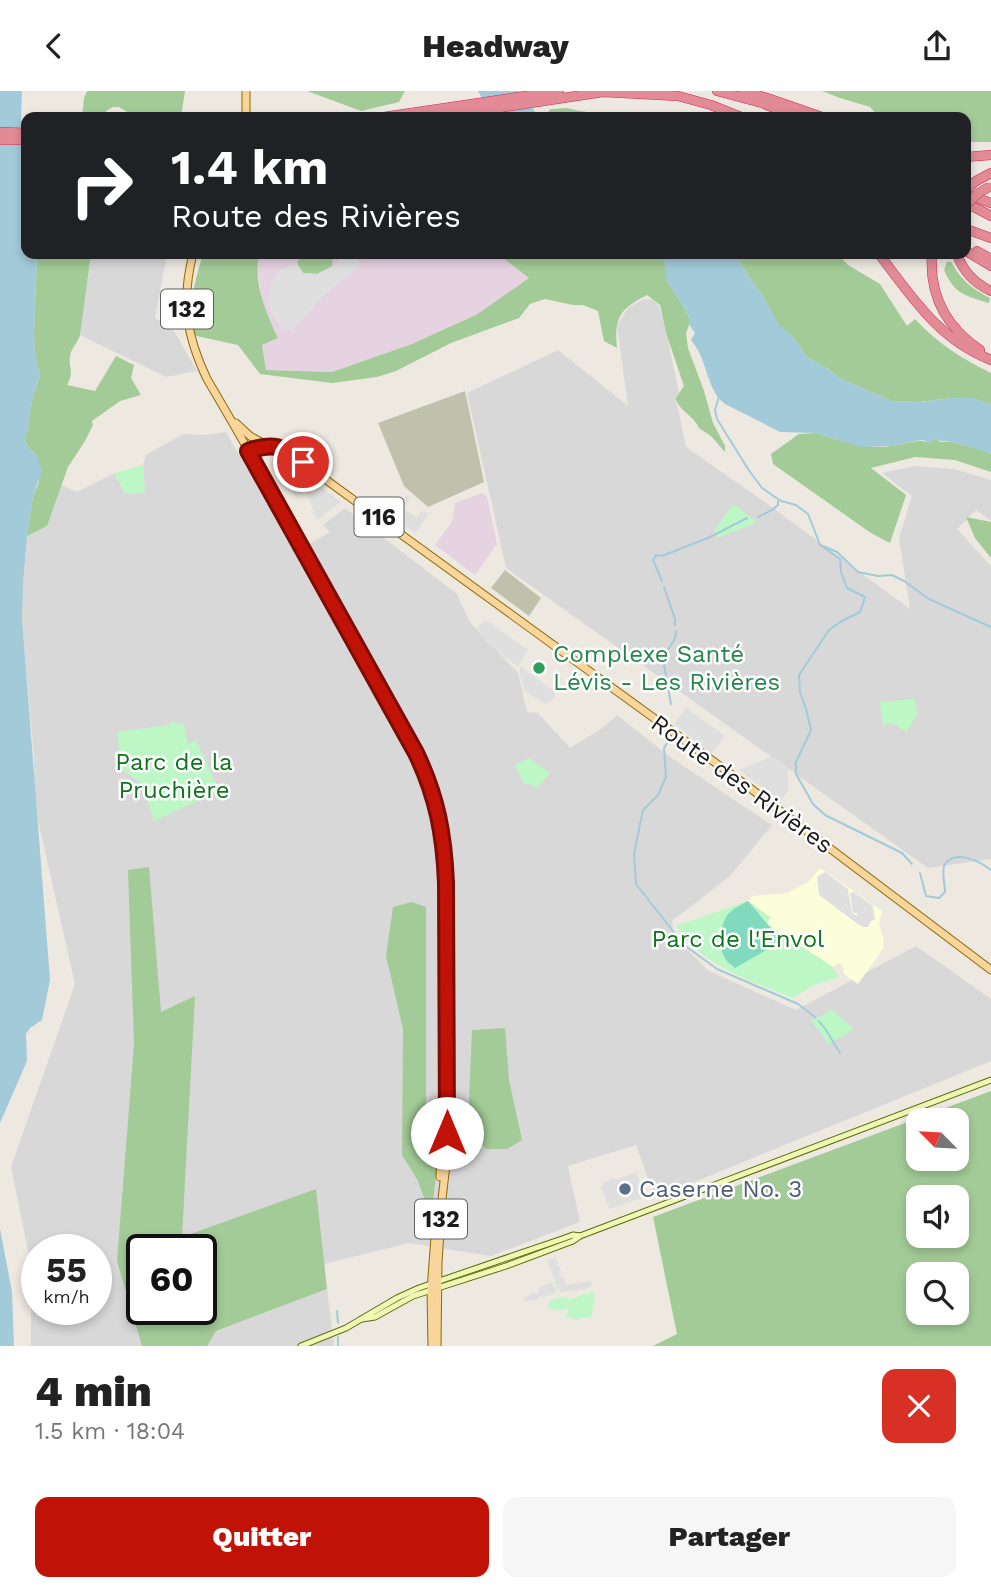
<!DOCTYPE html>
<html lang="fr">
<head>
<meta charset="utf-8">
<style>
  :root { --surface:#fff; --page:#f6f6f6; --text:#222; --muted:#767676; --accent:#c01207 }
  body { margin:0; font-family:"Work Sans",sans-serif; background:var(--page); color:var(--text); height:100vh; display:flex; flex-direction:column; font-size:26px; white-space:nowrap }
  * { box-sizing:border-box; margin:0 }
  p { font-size:23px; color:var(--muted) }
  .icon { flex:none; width:38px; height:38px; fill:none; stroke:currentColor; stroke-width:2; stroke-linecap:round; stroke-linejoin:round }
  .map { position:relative; height:1255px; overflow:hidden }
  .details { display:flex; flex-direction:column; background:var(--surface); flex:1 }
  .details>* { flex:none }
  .banner { position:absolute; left:21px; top:21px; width:950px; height:147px; border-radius:14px; box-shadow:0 4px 10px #0003; background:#202124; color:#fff; overflow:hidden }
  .needle { width:46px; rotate:294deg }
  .buttons { position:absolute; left:906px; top:1017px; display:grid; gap:14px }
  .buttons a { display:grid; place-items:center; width:63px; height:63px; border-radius:14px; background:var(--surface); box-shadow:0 4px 10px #0003; font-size:35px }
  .speed { position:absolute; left:21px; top:1143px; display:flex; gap:14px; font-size:35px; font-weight:700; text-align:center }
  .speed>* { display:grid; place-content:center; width:91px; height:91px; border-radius:50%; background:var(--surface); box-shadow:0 4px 10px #0003; line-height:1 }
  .speed small { font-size:18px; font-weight:400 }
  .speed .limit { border:4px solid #111; border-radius:10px; background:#fff; color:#111 }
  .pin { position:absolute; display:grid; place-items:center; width:60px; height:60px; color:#fff; margin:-30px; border:4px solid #fff; border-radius:50%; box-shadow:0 2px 7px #0007 }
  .me { position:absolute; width:77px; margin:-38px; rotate:0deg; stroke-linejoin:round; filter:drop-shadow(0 0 5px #0008) }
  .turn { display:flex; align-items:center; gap:24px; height:147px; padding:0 35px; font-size:32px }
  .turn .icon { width:91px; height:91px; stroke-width:2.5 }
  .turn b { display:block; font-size:49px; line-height:60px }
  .round { display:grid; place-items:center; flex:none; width:74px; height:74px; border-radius:14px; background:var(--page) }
  .summary { display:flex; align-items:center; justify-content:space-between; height:119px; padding:0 35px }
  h1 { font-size:42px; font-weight:800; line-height:52px }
  .primary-button { display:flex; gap:14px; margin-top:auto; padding:14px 35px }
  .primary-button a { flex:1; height:80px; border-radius:14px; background:var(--accent); color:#fff; font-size:28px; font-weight:800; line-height:80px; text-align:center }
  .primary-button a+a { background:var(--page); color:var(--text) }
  header { display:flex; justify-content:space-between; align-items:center; height:91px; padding:0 35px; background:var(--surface); font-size:32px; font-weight:800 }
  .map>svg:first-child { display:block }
  .residential { fill:#d9d8d8; fill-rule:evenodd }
  .industrial { fill:#e6d3e1 }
  .education { fill:#fbfed9 }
  .construction { fill:#bfc1ad }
  .forest { fill:#a3cb97; fill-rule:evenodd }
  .park { fill:#bef7c6 }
  .pitch { fill:#81dabd }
  .parking { fill:#dfdfdf }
  .water { fill:#a2cad9 }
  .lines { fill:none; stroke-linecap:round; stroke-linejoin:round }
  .stream { stroke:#a2cad9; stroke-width:2 }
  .secondary-casing { stroke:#5c6d08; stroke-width:7 }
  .primary-casing { stroke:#8e6905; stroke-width:9 }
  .highway-casing { stroke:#d02958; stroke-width:10 }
  .secondary { stroke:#eff7b5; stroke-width:5 }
  .primary { stroke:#f8d59b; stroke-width:7 }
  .highway { stroke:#e28a95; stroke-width:9 }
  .highway-bridge-casing { stroke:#d02958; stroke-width:10; stroke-linecap:butt }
  .highway-bridge { stroke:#e28a95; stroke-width:9 }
  .route-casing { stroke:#7d0c05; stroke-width:18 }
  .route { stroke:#c01207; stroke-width:12 }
  .leisure-dot { fill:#2e9e5b; stroke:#fff; stroke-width:2.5 }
  .service-dot { fill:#5c6f8a; stroke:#fff; stroke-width:2.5 }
  .labels { text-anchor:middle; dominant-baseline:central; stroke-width:5; stroke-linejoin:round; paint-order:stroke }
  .shield { fill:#fff; stroke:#5f5f5f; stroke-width:2 }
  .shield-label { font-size:23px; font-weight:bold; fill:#1b1b1b }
  .leisure-label { font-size:24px; fill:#27864d; stroke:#fff; text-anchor:start }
  .park-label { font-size:24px; fill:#0f741d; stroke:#fff }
  .street-label { font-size:24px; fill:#1b1b1b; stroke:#fff }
  .service-label { font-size:24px; fill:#4e5e75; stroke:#fff; text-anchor:start }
</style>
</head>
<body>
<header><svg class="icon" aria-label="back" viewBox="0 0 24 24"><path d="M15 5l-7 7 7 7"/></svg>Headway<svg class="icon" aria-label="share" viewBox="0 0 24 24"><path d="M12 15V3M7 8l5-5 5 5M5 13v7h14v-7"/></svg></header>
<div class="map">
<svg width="991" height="1255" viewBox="0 0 991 1255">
  <rect width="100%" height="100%" fill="#ede9e1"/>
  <!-- residential -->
  <g class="residential">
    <polygon points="91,163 167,163 155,227 174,240 197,280 166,286 80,244"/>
    <polygon points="644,208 653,209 659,215 665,235 679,302 674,308 677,313 686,356 769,414 910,518 899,447 912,405 882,382 914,375 954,378 991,389 991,430 976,419 957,438 991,475 991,768 928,777 506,477 467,302 558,259 628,315 617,234 628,217"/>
    <path d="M226,341L248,380L256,385L289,446L307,454L330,441L323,434L345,417L457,503L469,530L518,582L527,621L538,622L570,657L601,638L617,624L670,666L772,734L730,785L672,830L674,846L709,880L796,919L916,855L991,908V970L655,1107L636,1054L568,1075L580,1131L491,1165L409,1152L324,1173L334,1255H31V1174L11,1076L75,893L35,716L34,667L22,527L23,494L27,445L47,435L61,394L77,401L115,382L125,403L145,401L143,374L146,364L183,343L207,344ZM37,1158H96V1218H37ZM142,1158H201V1218H142Z"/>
  </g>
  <!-- industrial -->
  <g class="industrial">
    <polygon points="259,163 302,163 297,172 331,175 333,163 498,163 530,186 477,224 412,253 332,281 266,279 262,254 278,247 262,211 257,174"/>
    <polygon points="482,402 487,405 497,453 475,484 435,454 452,431 455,412"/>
  </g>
  <!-- education -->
  <polygon class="education" points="820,777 882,820 879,832 884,850 883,858 858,893 843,882 844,878 841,873 837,873 833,876 767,833 770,826 748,810 752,805 787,802 808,791"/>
  <!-- construction -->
  <g class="construction">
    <polygon points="465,300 484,391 428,416 404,395 378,332"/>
    <polygon points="505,479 541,507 529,525 491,497"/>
  </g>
  <!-- forest -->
  <g class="forest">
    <polygon points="87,0 185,0 182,20 176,26 136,26 119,16 113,16 106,20 104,26 82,26 84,7"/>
    <polygon points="307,0 405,0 399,11 361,20"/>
    <polygon points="822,0 991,0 991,51 966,51 966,26 879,26 870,16 840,7"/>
    <path d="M567,17C591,24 618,22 643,26H542L551,18Z"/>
    <path d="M37,163H91L80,244C78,251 71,258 70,265C68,278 75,279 67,294L95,300L116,265L134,274L131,287L141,304L120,310L92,330L93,334L85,350L68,376L47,435L27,445L33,405L39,391L37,365L28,356L24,348L28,337L30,319L34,302L40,284L35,263L34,244Z"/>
    <path d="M203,163H259C253,193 266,221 278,247L262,254L266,279L332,281L412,253L476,224L529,187L498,163H662L665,168L667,190L683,214L688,224L690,232L686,242L688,257L704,300L713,332L725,355V361L711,345L700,338L694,329L681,317L675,308L684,295L667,245L660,214L647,204C620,218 614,226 617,257L604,250L598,220L583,214H573L545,208L530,213L519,227L451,252L396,280L377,286L332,292L260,283L238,254L192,244C189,213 194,192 203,163Z"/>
    <polygon points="302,163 333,163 332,175 317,183 303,182 297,172"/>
    <path d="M735,163H837L848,174L880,193L907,235L915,228C940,254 959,266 991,282V314L973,307H953L919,311L892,310L839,287L830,279L807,266L793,246L779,235L761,202L750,188Z"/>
    <path d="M947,171H951C962,190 971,197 990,207L989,212C966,205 954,203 944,179Z"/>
    <path d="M817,342C841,350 866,359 892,355C906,353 916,347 930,352L935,348L941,351H952L976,357L991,363V381L955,369L915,366L871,377L906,404L890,452L871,442L773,373L771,363L799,343Z"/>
    <polygon points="966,426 991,431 991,467 975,447"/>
    <path d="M149,776L161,921L195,905L182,1146L316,1098L327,1198L216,1240L207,1255H142L117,1170L134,953L128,779ZM142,1158H201V1218H142Z"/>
    <polygon points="412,811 426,816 426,1049 440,1051 432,1118 428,1117 417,1088 402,1064 403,938 386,865 393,816"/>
    <polygon points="505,937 509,989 522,1049 507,1058 486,1058 468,1034 472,939"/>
    <path d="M991,1000V1255H653L677,1243L653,1126ZM919,1029H957V1068H919ZM919,1106H957V1144H919ZM919,1183H957V1222H919Z"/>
  </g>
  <!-- park -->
  <g class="park">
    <polygon points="143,374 145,401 125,403 115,382"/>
    <polygon points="733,413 757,431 718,447 715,439"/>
    <path d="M915,608L917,624L906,641C898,636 892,630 883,635L880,611Z"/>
    <polygon points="173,631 184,634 188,653 196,649 219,700 154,730 142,693 122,678 115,665 119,659 118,641 168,634"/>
    <polygon points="529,667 550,682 536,698 531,693 524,693 515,674"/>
    <path d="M748,810L770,826L767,833L833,876L834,880L839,886L812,895L793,907C751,890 702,875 676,835Z"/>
    <polygon points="832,919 854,938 829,953 811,930"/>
    <polygon points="594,1200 594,1211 591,1226 584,1226 576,1229 571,1226 565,1226 570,1216 559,1220 558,1217 555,1219 552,1219 548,1215 549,1210 566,1205 569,1209"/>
  </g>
  <!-- pitch -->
  <path class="pitch" d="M748,810L780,848V851L735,877C735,876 727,871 727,870C717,857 719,834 729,822C734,817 741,814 748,810Z"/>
  <!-- parking -->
  <g class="parking">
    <polygon points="341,163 352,163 362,173 322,206 293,239 284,239 281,237 267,214 271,194 279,180 297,172 303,182 317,183 338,173"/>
    <polygon points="298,379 341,411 317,429 306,401 294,405 289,393"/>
    <polygon points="407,404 410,407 403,418 417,427 423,419 429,423 415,442 392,426"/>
    <polygon points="485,529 491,532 528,559 518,576 485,550 485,547 477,536"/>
    <polygon points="520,575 555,601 555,607 545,613 525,600 520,584"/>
    <polygon points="686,616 725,645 712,662 674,633"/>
    <polygon points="773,665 788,677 788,700 780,710 739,679"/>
    <polygon points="825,781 848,798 852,822 857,825 857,822 853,822 850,802 854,801 873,815 875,829 872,829 868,836 863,836 858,833 819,804 817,786"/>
    <polygon points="636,1081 645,1106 609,1118 601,1096 603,1095 602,1092 614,1087 615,1089"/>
    <polygon points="555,1166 558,1173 556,1176 559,1175 562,1183 559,1184 560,1186 563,1185 566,1194 591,1190 592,1194 583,1199 582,1198 581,1199 560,1201 560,1199 557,1197 555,1200 555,1202 542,1207 542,1205 539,1205 539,1208 524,1211 523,1208 529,1204 533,1201 536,1203 539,1202 538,1197 552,1191 554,1196 557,1196 547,1169"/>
  </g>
  <!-- water -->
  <g class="water">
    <polygon points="0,0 22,0 21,28 26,61 22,77 26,88 26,163 37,163 34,244 35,263 40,284 34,302 30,319 28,337 24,348 28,356 37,365 42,380 33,405 27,445 23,494 22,527 50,889 42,929 30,937 26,943 27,970 0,1032"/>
    <polygon points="478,0 519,0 539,26 499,26 483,9"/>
    <path d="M662,163H735L750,188L761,202L780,235L793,246L807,266L830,279L839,287L892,310L919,311L953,307H974L991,314V363C978,358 965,354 952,351C945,350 941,351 935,348L930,352L923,349L914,350L892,355L861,356L817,342L780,341L725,313C706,299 708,268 691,249L695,242L690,235L688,224L683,214L667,190L664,171L665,168Z"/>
    <polygon points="0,1138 12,1201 14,1255 0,1255"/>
  </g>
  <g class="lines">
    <!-- stream -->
    <g class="stream">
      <polyline points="719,305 715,319 717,328 748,378 762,397 781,410 796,414 808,423 819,451"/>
      <polyline points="758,426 772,419 778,414 778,410"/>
      <polyline points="819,453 840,468 841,481 847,497 865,506 860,521 840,531 829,539 799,584 800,601 806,618 811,639 796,671 796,683 813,713 825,724 902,762 912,773"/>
      <polyline points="823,455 837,461 858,481 878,485 892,484 904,490 929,508 991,536"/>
      <polyline points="662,490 653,469 656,464 662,465 710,446 747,427"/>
      <polyline points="664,496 675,528 675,534"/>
      <path d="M671,613L663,568C666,557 676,553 676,540"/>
      <polyline points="669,649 664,657 666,686 658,704 643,719 634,763 636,793 684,854 717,878 798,913 815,926"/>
      <path d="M920,782L926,805L939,807L945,801C945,794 941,779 945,773C956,758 981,771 991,779"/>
      <polyline points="819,930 826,939 840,962"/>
      <polyline points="337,1220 338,1232"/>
      <polyline points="338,1246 338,1255"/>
    </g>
    <defs>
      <g id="secondary">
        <polyline points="362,1228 375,1226 413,1205 506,1175 573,1150 580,1145 991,989"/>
        <polyline points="301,1255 346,1237 397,1207 419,1197 562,1148 573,1144 580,1145"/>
      </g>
      <g id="primary">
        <polyline points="246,26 246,0"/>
        <path d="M193,163C181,210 186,244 207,288C259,376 309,467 357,557C379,599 407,639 426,683C436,707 442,733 445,760L448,1018L447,1065L442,1108L438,1172L437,1255"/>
        <polyline points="236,332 250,345 266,354"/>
        <polyline points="248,360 266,354 285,359 746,694 991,879"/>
        <polyline points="440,1086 443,1000"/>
        <polyline points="432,1255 431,1199 435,1146"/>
      </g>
      <g id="highway">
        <polyline points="717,0 762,12 796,26"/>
        <polyline points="743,0 767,7 822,26"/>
        <polyline points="384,26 559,0"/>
        <polyline points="438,26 603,1 678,5 711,14 741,26"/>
        <polyline points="0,41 26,42"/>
        <polyline points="0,49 26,49"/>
        <polyline points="966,66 991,64"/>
        <polyline points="966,98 976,90 991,82"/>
        <polyline points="966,103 991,112"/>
        <polyline points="966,112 991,125"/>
        <polyline points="966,138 991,147"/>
        <polyline points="966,160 991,175"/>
        <polyline points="977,160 991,168"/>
        <path d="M879,163C912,206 938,248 991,269"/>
        <path d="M932,163C929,204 946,236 980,259"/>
        <path d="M957,163C963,181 974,192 991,200"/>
      </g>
    </defs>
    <!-- secondary casing -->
    <use href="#secondary" class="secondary-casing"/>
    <!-- primary casing -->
    <use href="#primary" class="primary-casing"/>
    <!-- highway casing -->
    <use href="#highway" class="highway-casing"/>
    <!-- secondary -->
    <use href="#secondary" class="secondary"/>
    <!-- primary -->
    <use href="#primary" class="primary"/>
    <!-- highway -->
    <use href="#highway" class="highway"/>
    <defs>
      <polyline id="highway-bridge" points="966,114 977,103 989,96"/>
    </defs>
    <!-- highway-bridge casing -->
    <use href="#highway-bridge" class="highway-bridge-casing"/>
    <!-- highway-bridge -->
    <use href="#highway-bridge" class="highway-bridge"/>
  </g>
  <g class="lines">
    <defs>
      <path id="route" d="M303,371C280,355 275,351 248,360L416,662C437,706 444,743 446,792L447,1042"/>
    </defs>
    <!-- route casing -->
    <use href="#route" class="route-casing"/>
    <!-- route -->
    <use href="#route" class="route"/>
  </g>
  <!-- markers -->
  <circle class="leisure-dot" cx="539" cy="577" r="7"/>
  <circle class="service-dot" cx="625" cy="1098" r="7"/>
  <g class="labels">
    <!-- shield labels -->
    <g class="shield">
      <rect x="161" y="198.5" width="52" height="39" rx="5"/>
      <rect x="354.5" y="406.5" width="49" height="39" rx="5"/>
      <rect x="415" y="1108.5" width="52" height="39" rx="5"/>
    </g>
    <g class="shield-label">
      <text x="187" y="218">132</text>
      <text x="379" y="426">116</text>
      <text x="441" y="1128">132</text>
    </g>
    <!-- leisure labels -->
    <g class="leisure-label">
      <text x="553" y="563">Complexe Santé<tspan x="553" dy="28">Lévis - Les Rivières</tspan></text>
    </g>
    <!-- park labels -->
    <g class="park-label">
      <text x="174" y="671">Parc de la<tspan x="174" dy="28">Pruchière</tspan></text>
      <text x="738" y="848">Parc de l'Envol</text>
    </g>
    <!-- street labels -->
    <g class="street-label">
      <text transform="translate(742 693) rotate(36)">Route des Rivières</text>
    </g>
    <!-- service labels -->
    <g class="service-label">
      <text x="639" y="1098">Caserne No. 3</text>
    </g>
  </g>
</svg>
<div class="buttons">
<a><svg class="needle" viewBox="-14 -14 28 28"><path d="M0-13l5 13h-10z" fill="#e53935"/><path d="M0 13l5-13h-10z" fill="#767676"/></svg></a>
<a><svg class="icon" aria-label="sound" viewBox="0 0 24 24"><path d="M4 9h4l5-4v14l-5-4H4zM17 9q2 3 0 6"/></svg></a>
<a><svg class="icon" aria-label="search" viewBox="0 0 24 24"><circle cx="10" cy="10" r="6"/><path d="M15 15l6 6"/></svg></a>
</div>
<div class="speed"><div>55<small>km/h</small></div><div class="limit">60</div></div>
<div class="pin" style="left:303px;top:371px;background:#d93025"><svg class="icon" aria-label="arrive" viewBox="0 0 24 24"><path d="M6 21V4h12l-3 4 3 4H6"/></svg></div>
<svg class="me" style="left:447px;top:1042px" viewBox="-20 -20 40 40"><circle r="19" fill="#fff"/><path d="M0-13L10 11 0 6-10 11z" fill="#c01207"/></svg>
<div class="banner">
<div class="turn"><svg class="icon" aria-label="right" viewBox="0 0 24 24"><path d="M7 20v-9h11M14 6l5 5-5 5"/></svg><div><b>1.4 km</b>Route des Rivières</div></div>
</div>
</div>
<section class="details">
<div class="summary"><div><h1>4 min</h1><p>1.5 km · 18:04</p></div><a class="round" style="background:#d93025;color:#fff"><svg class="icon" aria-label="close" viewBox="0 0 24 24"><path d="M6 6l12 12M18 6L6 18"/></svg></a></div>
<div class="primary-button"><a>Quitter</a><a>Partager</a></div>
</section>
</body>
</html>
